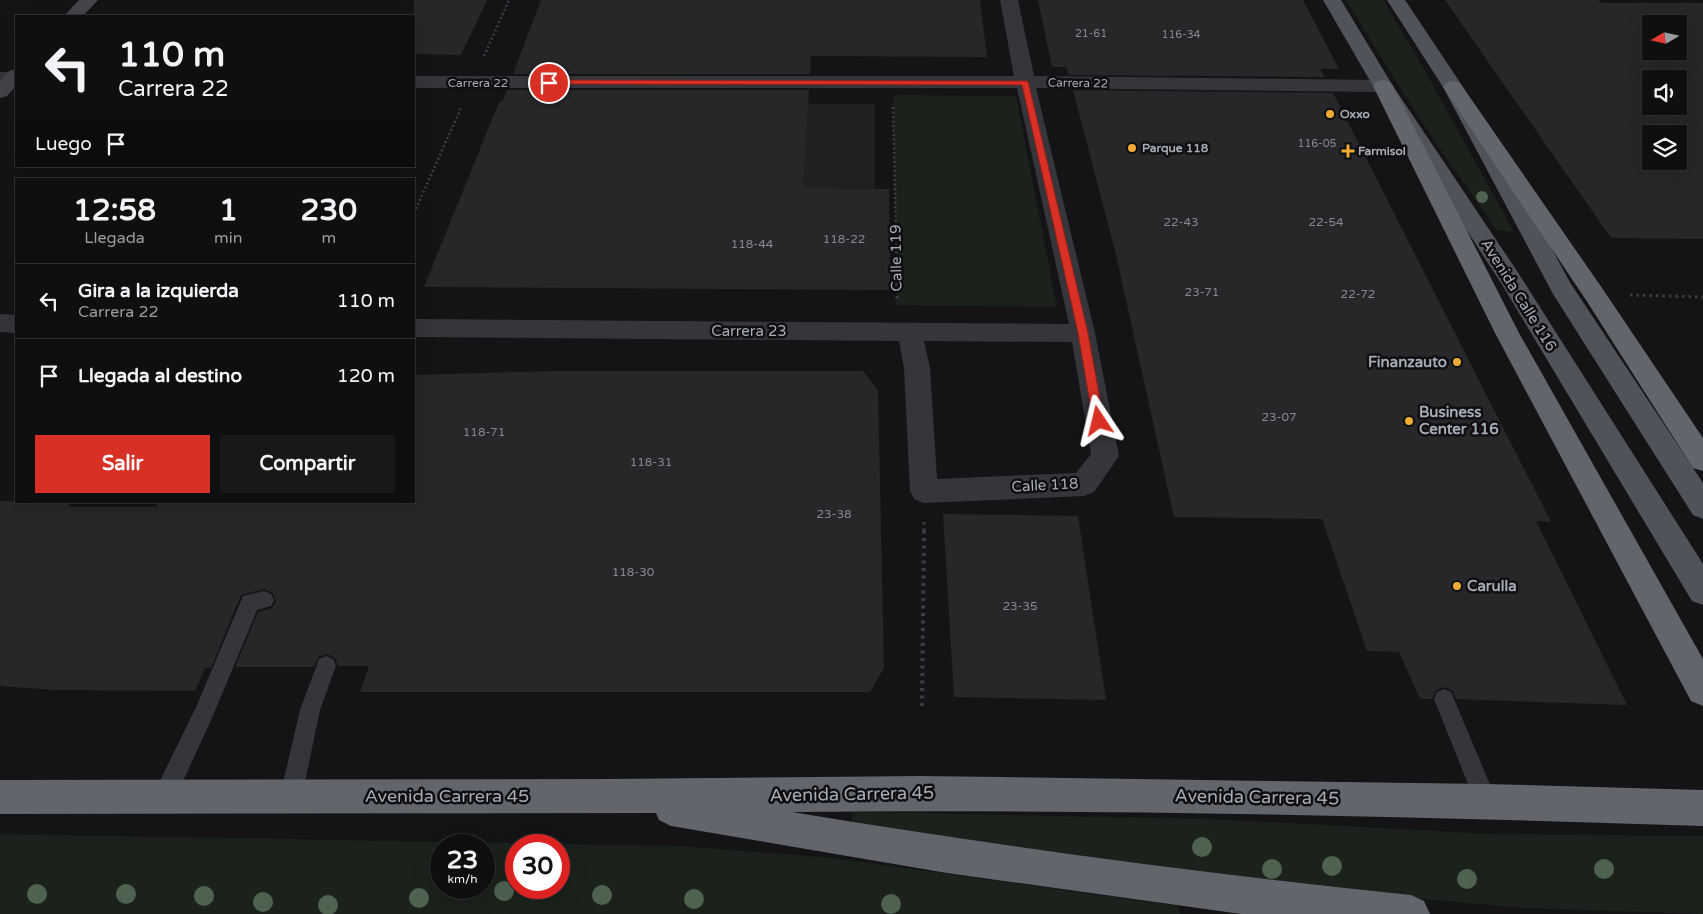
<!DOCTYPE html>
<html lang="es">
<head>
<meta charset="utf-8">
<style>
  :root { --surface:#0f0f10; --page:#181819; --text:#f1f3f6; --muted:#9b9c9f; --line:#2f2f30; --accent:#d93025 }
  body { margin:0; font-family:"Varela Round",sans-serif; background:var(--page); color:var(--text); height:100vh; display:flex; flex-direction:column; font-size:19px; white-space:nowrap }
  * { box-sizing:border-box; margin:0 }
  p { font-size:16px; color:var(--muted) }
  .icon { flex:none; width:28px; height:28px; fill:none; stroke:currentColor; stroke-width:2; stroke-linecap:round; stroke-linejoin:round }
  .map { position:relative; flex:1; overflow:hidden }
  .panel { position:absolute; left:15px; top:178px; width:400px; height:325px; display:flex; flex-direction:column; background:var(--surface); border-radius:0px; box-shadow:0 5px 20px #0002,0 0 0 1px var(--line) }
  .panel>* { flex:none }
  .banner { position:absolute; left:15px; top:15px; width:400px; height:152px; border-radius:0px; box-shadow:0 5px 20px #0002,0 0 0 1px var(--line); background:#0f0f10; color:var(--text); overflow:hidden }
  .needle { width:32px; rotate:261deg }
  .tools { position:absolute; left:1642px; top:15px; display:grid; gap:10px }
  .tools a { display:grid; place-items:center; width:45px; height:45px; border-radius:0px; background:var(--surface); box-shadow:0 5px 20px #0002,0 0 0 1px var(--line); font-size:25px }
  .speed { position:absolute; left:430px; top:834px; display:flex; gap:10px; font-size:25px; font-weight:700; text-align:center }
  .speed>* { display:grid; place-content:center; width:65px; height:65px; border-radius:50%; background:var(--surface); box-shadow:0 5px 20px #0002,0 0 0 1px var(--line); line-height:1 }
  .speed small { font-size:12px; font-weight:400 }
  .speed .limit { border:8px solid #d22; background:#fff; color:#111 }
  .pin { position:absolute; display:grid; place-items:center; width:42px; height:42px; color:#fff; margin:-21px; border:2px solid #fff; border-radius:50%; box-shadow:0 1px 5px #0007 }
  .me { position:absolute; width:55px; margin:-28px; rotate:350deg; stroke-linejoin:round; filter:drop-shadow(0 0 4px #0008) }
  .turn { display:flex; align-items:center; gap:18px; height:105px; padding:0 20px; font-size:22px }
  .turn .icon { width:65px; height:65px; stroke-width:2.5 }
  .turn b { display:block; font-size:35px; line-height:42px }
  .then { display:flex; align-items:center; height:48px; padding:0 20px; background:#0003; gap:10px; font-size:19px }
  .eta { display:flex; justify-content:space-evenly; align-items:center; height:85px; text-align:center }
  .eta b { font-size:30px; font-weight:700; line-height:35px }
  .primary-button { display:flex; gap:10px; margin-top:auto; padding:10px 20px }
  .primary-button a { flex:1; height:58px; border-radius:0px; background:var(--accent); color:#fff; font-size:20px; font-weight:700; line-height:58px; text-align:center }
  .primary-button a+a { background:var(--page); color:var(--text) }
  ul { padding:0; list-style:none }
  li { display:flex; align-items:center; gap:15px; height:75px; padding:0 20px; border-top:1px solid var(--line) }
  li div { flex:1 }
  li b { display:block; font-size:19px }
  li em { font-style:normal }
  .map>svg:first-child { display:block }
  .built { fill:#202023 }
  .green { fill:#1b211b; fill-rule:evenodd }
  .building { fill:#27272a; fill-rule:evenodd }
  .lines { fill:none; stroke-linecap:round; stroke-linejoin:round }
  .path-far2 { stroke:#3b3d42; stroke-width:2.5; stroke-dasharray:2 2.5; stroke-linecap:butt }
  .path-far1 { stroke:#3b3d42; stroke-width:3; stroke-dasharray:2.5 4; stroke-linecap:butt }
  .path { stroke:#3b3d42; stroke-width:4; stroke-dasharray:3 4.5; stroke-linecap:butt }
  .lane { fill:#35363b; fill-rule:evenodd }
  .street { fill:#35363b; fill-rule:evenodd }
  .secondary { fill:#43454b; fill-rule:evenodd }
  .primary { fill:#51535a; fill-rule:evenodd }
  .highway { fill:#62656c; fill-rule:evenodd }
  .tree { fill:#4e6250 }
  .route { fill:#d93025; stroke:#8d1f18 }
  .poi-dot { fill:#eeac34; stroke:#0f0f11; stroke-width:2 }
  .labels { text-anchor:middle; dominant-baseline:central; stroke-width:5; stroke-linejoin:round; paint-order:stroke }
  .far-number-label { font-size:11px; fill:#868992 }
  .far-street-label { font-size:12px; fill:#a6abb6; stroke:#0f0f11 }
  .far-poi-label { font-size:12px; font-weight:bold; fill:#a6abb6; stroke:#0f0f11; text-anchor:start }
  .number-label { font-size:12px; fill:#868992 }
  .street-label { font-size:15px; fill:#a6abb6; stroke:#0f0f11 }
  .poi-label { font-size:15px; font-weight:bold; fill:#a6abb6; stroke:#0f0f11; text-anchor:start }
  .near-street-label { font-size:18px; fill:#a6abb6; stroke:#0f0f11 }
</style>
</head>
<body>
<div class="map">
<svg width="1703" height="914" viewBox="0 0 1703 914">
  <rect width="100%" height="100%" fill="#141416"/>
  <!-- built -->
  <polygon class="built" points="808,104 875,104 875,189 803,188"/>
  <!-- green -->
  <g class="green">
    <path d="M1346,0H1383L1419,60L1514,232L1497,230C1443,156 1393,79 1346,0Z"/>
    <polygon points="893,95 1016,96 1057,307 897,305"/>
    <polygon points="853,812 1213,819 1491,834 1703,836 1703,914 1522,908 1176,876 851,825"/>
    <path d="M0,834L680,846L833,858L1178,906L1180,914H0ZM441,845H484V888H441ZM516,845H559V888H516Z"/>
  </g>
  <!-- building -->
  <g class="building">
    <polygon points="414,0 487,0 461,55 414,54"/>
    <polygon points="541,0 980,0 987,57 811,56 810,74 513,74"/>
    <polygon points="1038,0 1303,0 1339,69 1320,69 1325,77 1069,75 1066,67 1052,67"/>
    <path d="M1445,0H1598L1601,3H1703V239L1611,238ZM1651,24H1679V51H1651ZM1651,79H1679V106H1651ZM1651,134H1679V161H1651Z"/>
    <polygon points="507,90 809,90 803,188 889,189 890,290 424,287 499,102 502,102"/>
    <polygon points="1073,90 1333,93 1551,522 1536,521 1627,705 1456,699 1453,691 1445,687 1436,690 1432,699 1420,699 1399,652 1367,651 1322,519 1174,517 1116,255"/>
    <polygon points="555,371 863,371 878,390 884,668 870,692 360,692 369,666 338,666 335,658 327,654 318,657 314,667 235,667 258,612 272,608 276,601 273,593 264,589 241,595 211,668 205,668 195,691 55,690 0,686 0,501 72,501 68,507 156,507 159,501 414,501 414,375"/>
    <polygon points="943,514 1078,516 1106,700 954,697"/>
  </g>
  <g class="lines">
    <!-- path-far2 -->
    <g class="path-far2">
      <polyline points="484,56 509,0"/>
      <polyline points="893,107 896,233"/>
      <polyline points="414,213 461,108"/>
    </g>
    <!-- path-far1 -->
    <g class="path-far1">
      <polyline points="896,231 897,303"/>
      <polyline points="1630,295 1703,297"/>
      <polyline points="924,531 924,522"/>
    </g>
    <!-- path -->
    <polyline class="path" points="922,706 924,530"/>
    <!-- lane -->
    <g class="lane">
      <polygon points="264,591 271,594 274,600 271,606 257,610 212,718 172,805 164,808 156,805 153,797 156,789 197,705 243,596"/>
      <polygon points="326,656 333,659 336,666 320,710 302,796 299,804 291,807 283,804 280,796 300,710 319,659"/>
      <polygon points="1444,689 1451,692 1497,801 1494,809 1486,812 1478,809 1434,699 1437,692"/>
    </g>
    <!-- street -->
    <g class="street">
      <path d="M1000,0H1018L1034,76L1383,80L1390,82L1393,86L1390,90L1383,92L1036,88L1095,333L1119,456L1094,492L1084,496L924,503L914,499L910,491L904,368L899,341L414,337V319L1069,324L1017,88H414V76H1014ZM924,341L1072,342L1091,454L1076,473L937,479L930,368Z"/>
      <rect x="0" y="72" width="16" height="12"/>
      <polygon points="0,314 16,315 16,333 0,332"/>
    </g>
    <!-- secondary -->
    <g class="secondary">
      <polygon points="79,0 98,0 83,16 64,16"/>
      <polygon points="16,69 16,86 7,96 0,98 0,81 9,71"/>
    </g>
    <!-- primary -->
    <g class="primary">
      <polygon points="1323,0 1341,0 1393,86 1517,271 1703,564 1703,605 1692,601 1501,283 1373,86"/>
      <polygon points="1387,0 1405,0 1463,87 1571,284 1703,483 1703,519 1693,515 1553,294 1443,87"/>
    </g>
    <!-- highway -->
    <g class="highway">
      <polygon points="1383,80 1390,82 1393,86 1519,333 1703,659 1703,706 1691,701 1495,333 1373,86 1376,82"/>
      <polygon points="1453,81 1460,83 1602,288 1703,438 1703,471 1693,468 1586,300 1443,87 1446,83"/>
      <path d="M922,776L1486,784L1703,790V826C1400,816 1096,809 792,812C998,846 1204,874 1411,895L1424,901L1430,914H1241L947,873L671,826L659,820L656,813L0,814V780L608,779Z"/>
    </g>
  </g>
  <!-- trees -->
  <g class="tree">
    <circle cx="1482" cy="197" r="6"/>
    <circle cx="1202" cy="847" r="10"/>
    <circle cx="1332" cy="866" r="10"/>
    <circle cx="1272" cy="869" r="10"/>
    <circle cx="1604" cy="869" r="10"/>
    <circle cx="1467" cy="879" r="10"/>
    <circle cx="504" cy="891" r="10"/>
    <circle cx="37" cy="894" r="10"/>
    <circle cx="126" cy="894" r="10"/>
    <circle cx="602" cy="895" r="10"/>
    <circle cx="204" cy="896" r="10"/>
    <circle cx="419" cy="898" r="10"/>
    <circle cx="694" cy="899" r="10"/>
    <circle cx="263" cy="902" r="10"/>
    <circle cx="891" cy="904" r="10"/>
    <circle cx="328" cy="905" r="10"/>
  </g>
  <!-- route -->
  <polygon class="route" points="549,80 1028,81 1088,333 1104,421 1103,424 1095,424 1093,421 1078,333 1022,85 546,84 546,81"/>
  <!-- markers -->
  <g class="poi-dot">
    <circle cx="1330" cy="114" r="5"/>
    <circle cx="1132" cy="148" r="5"/>
    <path d="M1345.5 143.5h5v5h5v5h-5v5h-5v-5h-5v-5h5z"/>
    <circle cx="1457" cy="362" r="5"/>
    <circle cx="1409" cy="421" r="5"/>
    <circle cx="1457" cy="586" r="5"/>
  </g>
  <g class="labels">
    <!-- far-number labels -->
    <g class="far-number-label">
      <text x="1091" y="33">21-61</text>
      <text x="1181" y="34">116-34</text>
      <text x="1317" y="143">116-05</text>
    </g>
    <!-- far-street labels -->
    <g class="far-street-label">
      <text x="478" y="83">Carrera 22</text>
      <text transform="translate(1078 83) rotate(1)">Carrera 22</text>
    </g>
    <!-- far-poi labels -->
    <g class="far-poi-label">
      <text x="1340" y="114">Oxxo</text>
      <text x="1142" y="148">Parque 118</text>
      <text x="1358" y="151">Farmisol</text>
    </g>
    <!-- number labels -->
    <g class="number-label">
      <text x="1181" y="222">22-43</text>
      <text x="1326" y="222">22-54</text>
      <text x="844" y="239">118-22</text>
      <text x="752" y="244">118-44</text>
      <text x="1202" y="292">23-71</text>
      <text x="1358" y="294">22-72</text>
      <text x="1279" y="417">23-07</text>
      <text x="484" y="432">118-71</text>
      <text x="651" y="462">118-31</text>
      <text x="834" y="514">23-38</text>
      <text x="633" y="572">118-30</text>
      <text x="1020" y="606">23-35</text>
    </g>
    <!-- street labels -->
    <g class="street-label">
      <text transform="translate(896 258) rotate(-91)">Calle 119</text>
      <text transform="translate(1519 295) rotate(58)">Avenida Calle 116</text>
      <text x="749" y="331">Carrera 23</text>
      <text transform="translate(1045 485) rotate(-3)">Calle 118</text>
    </g>
    <!-- poi labels -->
    <g class="poi-label">
      <text x="1447" y="362" text-anchor="end">Finanzauto</text>
      <text x="1419" y="412">Business<tspan x="1419" dy="17">Center 116</tspan></text>
      <text x="1467" y="586">Carulla</text>
    </g>
    <!-- near-street labels -->
    <g class="near-street-label">
      <text transform="translate(852 794) rotate(-1)">Avenida Carrera 45</text>
      <text x="447" y="796">Avenida Carrera 45</text>
      <text transform="translate(1257 797) rotate(1)">Avenida Carrera 45</text>
    </g>
  </g>
</svg>
<div class="tools">
<a><svg class="needle" viewBox="-14 -14 28 28"><path d="M0-13l5 13h-10z" fill="#e53935"/><path d="M0 13l5-13h-10z" fill="#9b9c9f"/></svg></a>
<a><svg class="icon" aria-label="sound" viewBox="0 0 24 24"><path d="M4 9h4l5-4v14l-5-4H4zM17 9q2 3 0 6"/></svg></a>
<a><svg class="icon" aria-label="layers" viewBox="0 0 24 24"><path d="M12 4l9 5-9 5-9-5zM3 14l9 5 9-5"/></svg></a>
</div>
<div class="speed"><div>23<small>km/h</small></div><div class="limit">30</div></div>
<div class="pin" style="left:549px;top:83px;background:#d93025"><svg class="icon" aria-label="arrive" viewBox="0 0 24 24"><path d="M6 21V4h12l-3 4 3 4H6"/></svg></div>
<svg class="me" style="left:1099px;top:421px" viewBox="-20 -20 40 40"><path d="M0-17L14 15 0 8-14 15z" fill="#d93025" stroke="#fff" stroke-width="4"/></svg>
<div class="banner">
<div class="turn"><svg class="icon" aria-label="left" viewBox="0 0 24 24"><path d="M17 20v-9H6M10 6l-5 5 5 5"/></svg><div><b>110 m</b>Carrera 22</div></div>
<div class="then">Luego<svg class="icon" aria-label="arrive" viewBox="0 0 24 24"><path d="M6 21V4h12l-3 4 3 4H6"/></svg></div>
</div>
<section class="panel">
<div class="eta">
<div><b>12:58</b><p>Llegada</p></div>
<div><b>1</b><p>min</p></div>
<div><b>230</b><p>m</p></div>
</div>
<ul>
<li><svg class="icon" aria-label="left" viewBox="0 0 24 24"><path d="M17 20v-9H6M10 6l-5 5 5 5"/></svg><div><b>Gira a la izquierda</b><p>Carrera 22</p></div><em>110 m</em></li>
<li><svg class="icon" aria-label="arrive" viewBox="0 0 24 24"><path d="M6 21V4h12l-3 4 3 4H6"/></svg><div><b>Llegada al destino</b></div><em>120 m</em></li>
</ul>
<div class="primary-button"><a>Salir</a><a>Compartir</a></div>
</section>
</div>
</body>
</html>
